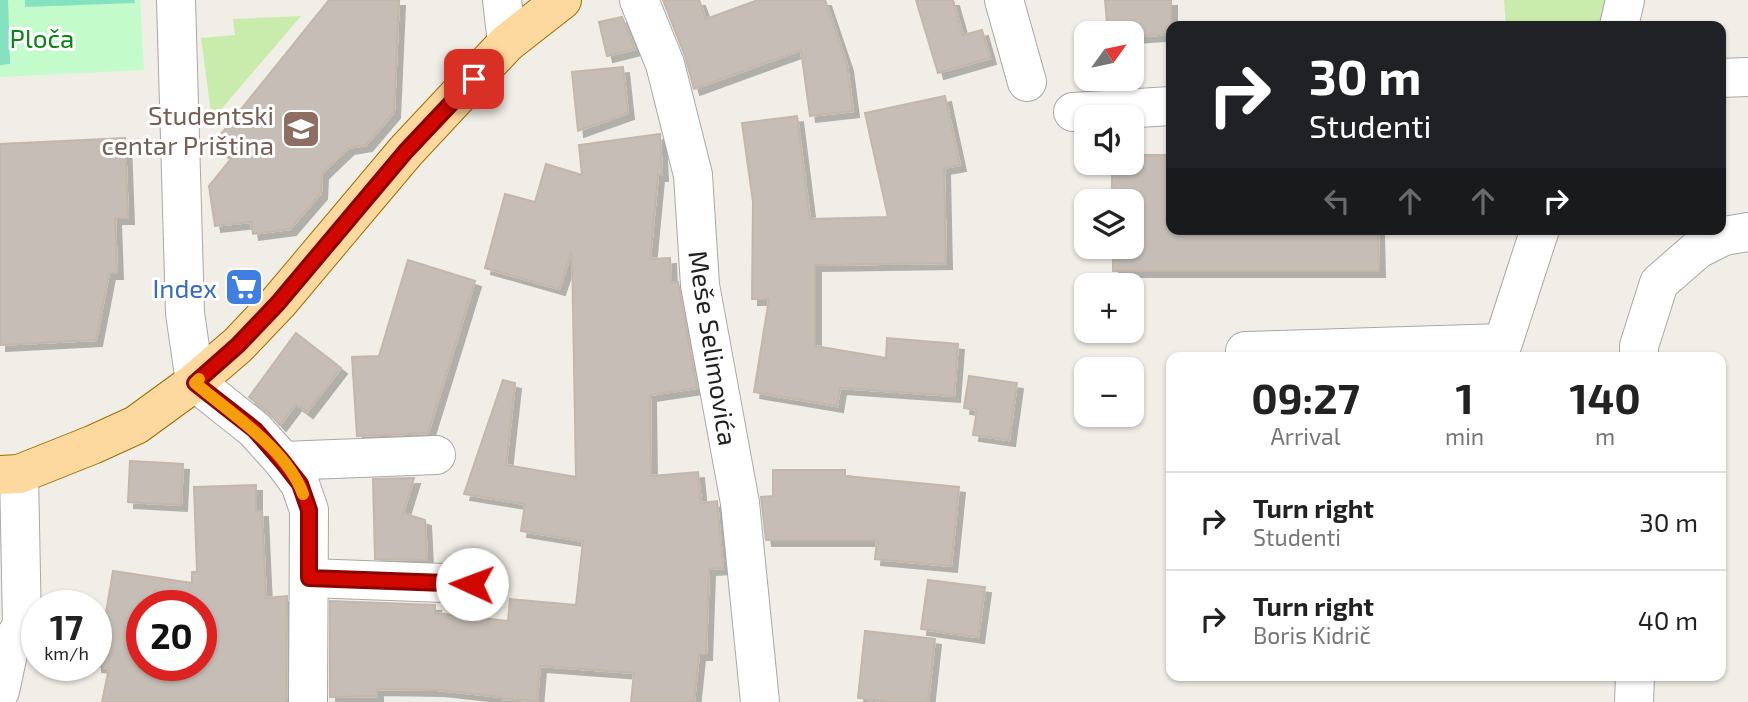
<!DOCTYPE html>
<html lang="en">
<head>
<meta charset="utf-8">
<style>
  :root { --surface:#fff; --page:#f6f6f6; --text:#222; --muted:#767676; --line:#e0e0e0 }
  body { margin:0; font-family:"Exo 2",sans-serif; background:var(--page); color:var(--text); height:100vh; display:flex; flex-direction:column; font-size:26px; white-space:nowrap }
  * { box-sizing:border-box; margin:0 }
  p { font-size:23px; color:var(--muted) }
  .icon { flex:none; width:38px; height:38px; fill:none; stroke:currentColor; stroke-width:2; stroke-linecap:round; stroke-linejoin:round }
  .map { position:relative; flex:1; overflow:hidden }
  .side { position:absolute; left:1166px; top:352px; width:560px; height:329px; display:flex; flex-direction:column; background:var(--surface); border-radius:14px; box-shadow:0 2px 5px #0004 }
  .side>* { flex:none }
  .banner { position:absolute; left:1166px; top:21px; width:560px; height:214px; border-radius:14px; box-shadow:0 2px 5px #0004; background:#202124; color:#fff; overflow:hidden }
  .needle { width:46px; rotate:57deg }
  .fabs { position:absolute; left:1074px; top:21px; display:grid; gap:14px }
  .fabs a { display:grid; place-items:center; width:70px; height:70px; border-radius:14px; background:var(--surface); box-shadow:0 2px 5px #0004; font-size:35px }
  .speed { position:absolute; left:21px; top:590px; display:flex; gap:14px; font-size:35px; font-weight:700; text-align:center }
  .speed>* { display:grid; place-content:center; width:91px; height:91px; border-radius:50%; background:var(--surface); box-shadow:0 2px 5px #0004; line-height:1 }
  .speed small { font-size:18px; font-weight:400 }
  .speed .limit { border:10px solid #d22; background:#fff; color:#111 }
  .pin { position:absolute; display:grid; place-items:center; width:60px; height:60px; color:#fff; margin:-30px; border-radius:14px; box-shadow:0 4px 10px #0006 }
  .me { position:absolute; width:77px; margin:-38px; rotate:272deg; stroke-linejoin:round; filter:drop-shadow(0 0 5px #0008) }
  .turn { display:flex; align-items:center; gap:24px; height:147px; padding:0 28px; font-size:32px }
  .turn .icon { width:91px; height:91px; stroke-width:2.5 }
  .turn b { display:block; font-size:49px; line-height:60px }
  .lanes { display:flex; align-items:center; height:66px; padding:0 28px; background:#0003; justify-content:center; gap:35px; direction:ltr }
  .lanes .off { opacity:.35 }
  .eta { display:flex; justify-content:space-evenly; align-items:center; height:119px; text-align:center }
  .eta b { font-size:42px; font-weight:700; line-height:49px }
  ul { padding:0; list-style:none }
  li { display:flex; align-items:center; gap:21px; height:98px; padding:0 28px; border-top:2px solid var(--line) }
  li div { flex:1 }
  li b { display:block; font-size:26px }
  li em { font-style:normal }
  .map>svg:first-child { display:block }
  .grass { fill:#c9ecac }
  .park { fill:#c4fbcb }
  .pitch { fill:#84e2c1 }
  .building { fill:#c6beb6; stroke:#c4b6a9; stroke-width:2; fill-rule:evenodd; filter:url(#shadow) }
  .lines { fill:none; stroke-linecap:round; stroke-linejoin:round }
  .minor-casing { stroke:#a8a8a8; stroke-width:40 }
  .major-casing { stroke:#9d6f00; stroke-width:40 }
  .minor { stroke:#fff; stroke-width:38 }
  .major { stroke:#fed99f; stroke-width:38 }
  .route-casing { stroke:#880500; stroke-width:18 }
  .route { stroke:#d10800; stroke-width:12 }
  .slow { stroke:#f59e0b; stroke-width:12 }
  .labels { text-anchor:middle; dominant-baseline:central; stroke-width:6; stroke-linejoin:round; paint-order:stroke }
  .park-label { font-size:26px; fill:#098518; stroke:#fff }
  .education-label { font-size:26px; fill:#785e54; stroke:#fff; text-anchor:end }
  .shop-label { font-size:26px; fill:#366cbe; stroke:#fff; text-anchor:end }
  .street-label { font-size:26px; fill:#212121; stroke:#fff }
</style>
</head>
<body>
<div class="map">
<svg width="1748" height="702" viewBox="0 0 1748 702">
  <defs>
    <filter id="shadow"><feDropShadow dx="6" dy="6" stdDeviation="0" flood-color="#0004"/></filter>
  </defs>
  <rect width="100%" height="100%" fill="#f1eee7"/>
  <!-- grass -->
  <g class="grass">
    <polygon points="1504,0 1606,0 1604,26 1506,26"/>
    <polygon points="301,16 212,120 201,38 235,35 233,19"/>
  </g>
  <!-- park -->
  <polygon class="park" points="0,0 140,0 144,70 0,77"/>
  <!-- pitch -->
  <g class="pitch">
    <polygon points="0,0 8,0 10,64 0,65"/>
    <polygon points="25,0 134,0 135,3 25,7"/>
  </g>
  <!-- building -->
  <g class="building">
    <polygon points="329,0 399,0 394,112 366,145 348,148 322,173 321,193 290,229 253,234 251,222 215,226 209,186 231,159 213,144"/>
    <polygon points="663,0 699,0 706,19 758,0 825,0 847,65 853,111 810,116 801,50 694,89 685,56"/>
    <polygon points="916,0 953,0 963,35 982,30 990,58 938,73"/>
    <polygon points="1105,0 1171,0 1171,34 1132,37 1132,33 1108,33"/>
    <polygon points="622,17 635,49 607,56 599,22"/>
    <polygon points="623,67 628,113 578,131 572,72"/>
    <polygon points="945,96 960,165 944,168 946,263 815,265 815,346 886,358 887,338 958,344 954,396 840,388 837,406 754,392 769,299 752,299 753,202 742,123 797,116 810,219 888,217 865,113"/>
    <polygon points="660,134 662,175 658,175 650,259 670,258 671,282 678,282 697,388 650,395 651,476 698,472 701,503 717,501 723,568 709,569 706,654 699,654 694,702 631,702 634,673 540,666 537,701 502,699 502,697 438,690 377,689 377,696 330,697 330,601 435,605 435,613 508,621 510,599 576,605 583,541 521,531 525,504 464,494 503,380 515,383 506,465 576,477 572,251 559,289 485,268 505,194 535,202 546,164 582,175 579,145"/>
    <polygon points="125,138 128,218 115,218 117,273 109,273 96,340 0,345 0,144"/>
    <polygon points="1132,155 1171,155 1171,229 1378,229 1379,271 1113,271 1113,247 1132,247 1132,201 1112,201 1112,163 1132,163"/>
    <polygon points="408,260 475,281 428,433 357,436 352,357 379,356"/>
    <polygon points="296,333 341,368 307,412 296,404 280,425 269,413 249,397"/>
    <polygon points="969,376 1017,383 1009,440 973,435 977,410 964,408"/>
    <polygon points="130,461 183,464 181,505 128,502"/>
    <polygon points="773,470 845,470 845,476 959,487 951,566 875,559 877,540 766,540 761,497 773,496"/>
    <polygon points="414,478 403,513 425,520 427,560 375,559 373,479"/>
    <path d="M256,485V511H262L266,598L287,596L286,702H102L109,668L96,666V636L102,637L113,571L192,583V572H197L194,487ZM142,606H201V665H142Z"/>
    <polygon points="928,580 985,587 978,637 921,629"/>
    <polygon points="865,631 935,639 928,702 891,702 858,698"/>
  </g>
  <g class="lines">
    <defs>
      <g id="minor">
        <polyline points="176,0 185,313 195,382 255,430 283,461 300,484 309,510 308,702"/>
        <polyline points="502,0 507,43"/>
        <polyline points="639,0 665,64 693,175 700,285 740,503 760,702"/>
        <polyline points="1004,0 1027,82"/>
        <polyline points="1619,26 1625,0"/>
        <polyline points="1720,78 1748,77"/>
        <polyline points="1073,112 1171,106"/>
        <polyline points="1245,351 1503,343 1540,229"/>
        <polyline points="1639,357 1639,346 1659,283 1698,249 1724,236 1748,232"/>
        <polyline points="283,461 436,455"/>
        <polyline points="309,578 472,584"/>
        <polyline points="0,650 10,644 22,626 19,474"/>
        <polyline points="0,691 10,644"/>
        <polyline points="1634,702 1635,676"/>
      </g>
      <polyline id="major" points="0,475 19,474 92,445 136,425 195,382 238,345 278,303 406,151 507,43 562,0"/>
    </defs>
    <!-- minor casing -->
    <use href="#minor" class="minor-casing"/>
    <!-- major casing -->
    <use href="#major" class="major-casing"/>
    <!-- minor -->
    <use href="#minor" class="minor"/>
    <!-- major -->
    <use href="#major" class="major"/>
  </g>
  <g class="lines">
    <defs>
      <polyline id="route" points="472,584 309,578 309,510 300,484 282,461 255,430 195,383 238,345 278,303 406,151 474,79"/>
    </defs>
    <!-- route casing -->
    <use href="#route" class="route-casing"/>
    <!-- route -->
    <use href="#route" class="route"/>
    <!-- slow -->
    <path class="slow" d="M199,379L195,383C230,413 287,449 303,494"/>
  </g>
  <!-- icons -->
  <defs>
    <symbol id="university-square" viewBox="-11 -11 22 22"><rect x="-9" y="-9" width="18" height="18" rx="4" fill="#8d6e63" stroke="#fff"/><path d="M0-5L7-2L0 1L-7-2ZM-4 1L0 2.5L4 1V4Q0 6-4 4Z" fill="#fff"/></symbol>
    <symbol id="supermarket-square" viewBox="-11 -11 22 22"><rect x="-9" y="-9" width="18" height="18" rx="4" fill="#3f7fe0" stroke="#fff"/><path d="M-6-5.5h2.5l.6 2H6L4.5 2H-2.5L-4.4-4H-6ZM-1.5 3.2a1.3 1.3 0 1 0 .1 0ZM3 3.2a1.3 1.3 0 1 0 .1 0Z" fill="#fff"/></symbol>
  </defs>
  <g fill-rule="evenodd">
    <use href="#university-square" x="279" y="107" width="44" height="44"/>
    <use href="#supermarket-square" x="222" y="265" width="44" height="44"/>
  </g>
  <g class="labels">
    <!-- park labels -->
    <g class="park-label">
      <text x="42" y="37">Ploča</text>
    </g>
    <!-- education labels -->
    <g class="education-label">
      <text x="274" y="114">Studentski<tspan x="274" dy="30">centar Priština</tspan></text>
    </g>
    <!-- shop labels -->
    <g class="shop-label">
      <text x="217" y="287">Index</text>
    </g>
    <!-- street labels -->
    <g class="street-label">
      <text transform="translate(714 348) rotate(81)">Meše Selimovića</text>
    </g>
  </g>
</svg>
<div class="fabs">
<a><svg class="needle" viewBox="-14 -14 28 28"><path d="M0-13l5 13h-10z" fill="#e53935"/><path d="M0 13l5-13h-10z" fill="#767676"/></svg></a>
<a><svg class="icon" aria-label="sound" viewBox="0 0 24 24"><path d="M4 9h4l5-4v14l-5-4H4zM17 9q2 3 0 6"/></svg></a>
<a><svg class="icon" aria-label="layers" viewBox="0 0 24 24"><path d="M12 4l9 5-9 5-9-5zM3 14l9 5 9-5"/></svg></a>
<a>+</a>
<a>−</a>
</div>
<div class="speed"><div>17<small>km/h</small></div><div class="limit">20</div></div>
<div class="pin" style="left:474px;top:79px;background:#d93025"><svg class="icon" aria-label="arrive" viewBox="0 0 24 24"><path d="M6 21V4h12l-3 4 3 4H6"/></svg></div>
<svg class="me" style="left:472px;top:584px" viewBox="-20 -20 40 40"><circle r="19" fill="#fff"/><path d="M0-13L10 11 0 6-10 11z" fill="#d10800"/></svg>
<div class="banner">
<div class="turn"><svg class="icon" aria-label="right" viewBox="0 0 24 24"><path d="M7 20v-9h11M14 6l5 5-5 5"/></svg><div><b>30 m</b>Studenti</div></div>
<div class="lanes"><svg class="icon off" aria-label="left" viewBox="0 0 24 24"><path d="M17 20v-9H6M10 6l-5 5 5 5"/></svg><svg class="icon off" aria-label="ahead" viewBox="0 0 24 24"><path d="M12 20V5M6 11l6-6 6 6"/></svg><svg class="icon off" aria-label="ahead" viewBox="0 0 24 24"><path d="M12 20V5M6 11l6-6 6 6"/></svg><svg class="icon" aria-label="right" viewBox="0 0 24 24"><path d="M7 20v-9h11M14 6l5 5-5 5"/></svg></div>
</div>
<section class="side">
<div class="eta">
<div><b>09:27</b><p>Arrival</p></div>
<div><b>1</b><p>min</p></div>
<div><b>140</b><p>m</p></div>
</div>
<ul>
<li><svg class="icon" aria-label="right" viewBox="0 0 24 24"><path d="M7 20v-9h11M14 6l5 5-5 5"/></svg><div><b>Turn right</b><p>Studenti</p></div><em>30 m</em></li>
<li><svg class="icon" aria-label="right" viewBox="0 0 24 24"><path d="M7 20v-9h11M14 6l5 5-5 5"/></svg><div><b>Turn right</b><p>Boris Kidrič</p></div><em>40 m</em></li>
</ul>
</section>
</div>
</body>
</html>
